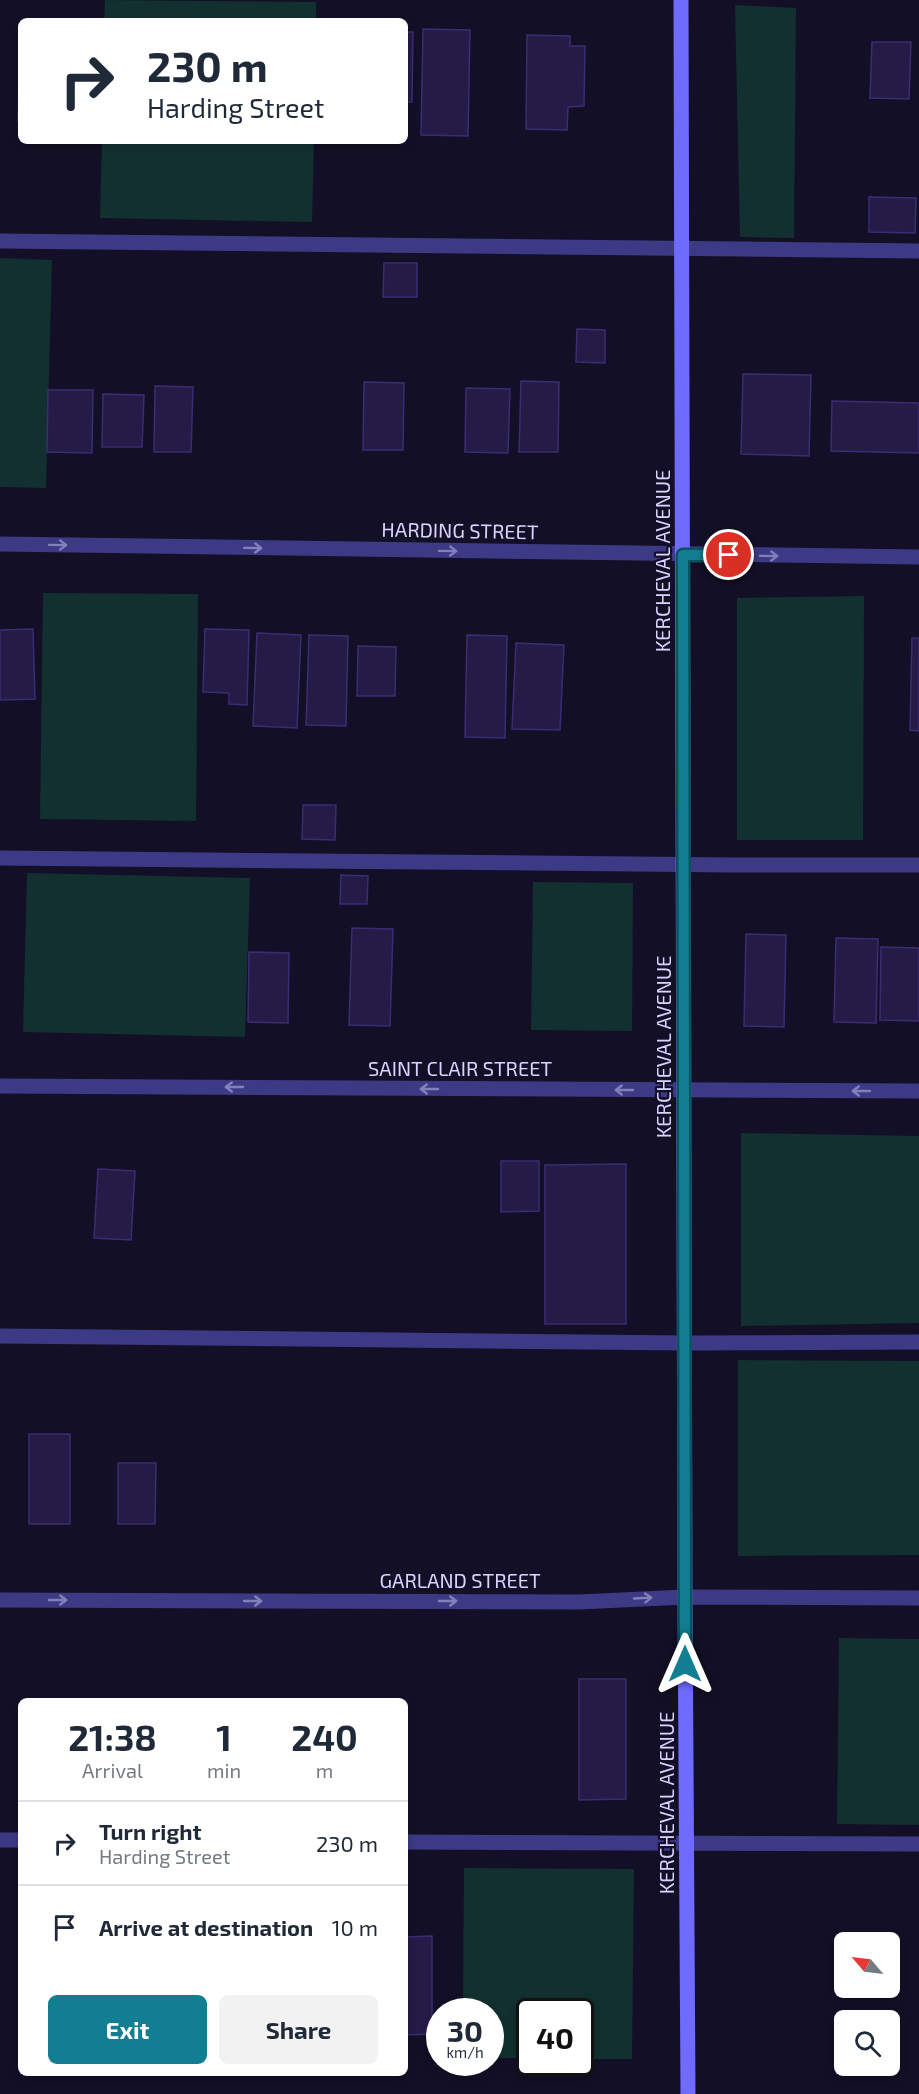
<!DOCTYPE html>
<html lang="en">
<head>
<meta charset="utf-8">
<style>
  :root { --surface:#fff; --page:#f2f2f3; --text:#1f2937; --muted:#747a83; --line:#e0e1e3; --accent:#117e91 }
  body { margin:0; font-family:"Exo 2",sans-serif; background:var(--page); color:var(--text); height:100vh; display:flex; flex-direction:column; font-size:22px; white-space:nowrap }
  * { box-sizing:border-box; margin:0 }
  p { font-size:20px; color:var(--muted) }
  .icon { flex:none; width:33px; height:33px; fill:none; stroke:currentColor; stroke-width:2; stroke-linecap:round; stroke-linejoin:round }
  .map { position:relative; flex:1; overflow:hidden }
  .side { position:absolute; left:18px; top:1698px; width:390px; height:378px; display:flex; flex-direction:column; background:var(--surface); border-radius:9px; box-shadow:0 3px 9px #0003 }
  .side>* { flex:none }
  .banner { position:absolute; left:18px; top:18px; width:390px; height:126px; border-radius:9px; box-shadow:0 3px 9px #0003; background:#fff; color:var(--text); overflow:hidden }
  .needle { width:39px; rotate:298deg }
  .fabs { position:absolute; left:834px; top:1932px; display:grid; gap:12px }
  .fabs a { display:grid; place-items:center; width:66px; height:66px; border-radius:9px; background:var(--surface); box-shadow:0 3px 9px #0003; font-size:30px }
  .speed { position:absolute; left:426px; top:1998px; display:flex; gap:12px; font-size:30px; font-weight:700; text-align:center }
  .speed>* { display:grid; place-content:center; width:78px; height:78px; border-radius:50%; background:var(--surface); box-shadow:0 3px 9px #0003; line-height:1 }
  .speed small { font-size:15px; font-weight:400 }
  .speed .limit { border:3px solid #111; border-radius:9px; background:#fff; color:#111 }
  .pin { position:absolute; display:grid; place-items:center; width:51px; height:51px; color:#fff; margin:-26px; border:3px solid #fff; border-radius:50%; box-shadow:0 2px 6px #0007 }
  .me { position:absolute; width:66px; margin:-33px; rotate:0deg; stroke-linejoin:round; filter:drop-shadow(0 0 4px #0008) }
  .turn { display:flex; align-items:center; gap:21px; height:126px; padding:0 30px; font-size:27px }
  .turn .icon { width:78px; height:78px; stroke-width:2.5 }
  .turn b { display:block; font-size:42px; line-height:51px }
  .eta { display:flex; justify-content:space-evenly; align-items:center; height:102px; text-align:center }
  .eta b { font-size:36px; font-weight:700; line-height:42px }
  .action { display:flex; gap:12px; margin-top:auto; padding:12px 30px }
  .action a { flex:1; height:69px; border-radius:9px; background:var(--accent); color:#fff; font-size:24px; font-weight:700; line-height:69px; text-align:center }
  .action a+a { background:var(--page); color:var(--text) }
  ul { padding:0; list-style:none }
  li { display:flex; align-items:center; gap:18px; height:84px; padding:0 30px; border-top:2px solid var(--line) }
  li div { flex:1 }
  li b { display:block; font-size:22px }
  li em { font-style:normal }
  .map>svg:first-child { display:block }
  .green { fill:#12302f }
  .building { fill:#241b47; stroke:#3b2d73; stroke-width:1.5 }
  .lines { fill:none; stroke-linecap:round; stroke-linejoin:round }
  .lane { stroke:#3d3a85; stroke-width:15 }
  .street { stroke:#3d3a85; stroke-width:15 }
  .secondary { stroke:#6f6bff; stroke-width:15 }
  .oneway { stroke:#837fbc }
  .route-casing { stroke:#0b525e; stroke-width:15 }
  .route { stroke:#117e91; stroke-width:10 }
  .labels { text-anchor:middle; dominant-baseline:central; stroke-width:4.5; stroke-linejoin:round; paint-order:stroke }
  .street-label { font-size:20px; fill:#d9d4ff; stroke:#130f26 }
</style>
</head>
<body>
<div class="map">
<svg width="919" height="2094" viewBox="0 0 919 2094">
  <rect width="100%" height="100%" fill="#130f26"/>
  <!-- green -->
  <g class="green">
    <polygon points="105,0 316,2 316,21 104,21"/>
    <polygon points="735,5 796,8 794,238 740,237"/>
    <polygon points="102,141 314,141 312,222 100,218"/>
    <polygon points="0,258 52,260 46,488 0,487"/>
    <polygon points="43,593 198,594 196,821 40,819"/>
    <polygon points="864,596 863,840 737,840 737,598"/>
    <polygon points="27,873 250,878 245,1037 23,1032"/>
    <polygon points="533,882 633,883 632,1031 531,1030"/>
    <polygon points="741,1133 919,1136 919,1323 741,1326"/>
    <polygon points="738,1360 919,1361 919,1555 738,1556"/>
    <polygon points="839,1638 919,1639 919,1825 837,1824"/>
    <polygon points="464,1868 634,1869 632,2059 581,2059 580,2012 530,2012 529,2058 491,2058 490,2012 463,2011"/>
  </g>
  <!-- building -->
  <g class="building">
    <polygon points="423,29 470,30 468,136 421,135"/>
    <polygon points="405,32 413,32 412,102 405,102"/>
    <polygon points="20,34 21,35 21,121 18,121"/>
    <polygon points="527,35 570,36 570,46 585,46 584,106 568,107 567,130 526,129"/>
    <polygon points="872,42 911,42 909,99 870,98"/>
    <polygon points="869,197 916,198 915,233 869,232"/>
    <polygon points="384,263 417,263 417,297 383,297"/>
    <polygon points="577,329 605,330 605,363 576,362"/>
    <polygon points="743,374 811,375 809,456 741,454"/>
    <polygon points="521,381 559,382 558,452 519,452"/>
    <polygon points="364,382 404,383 403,450 363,450"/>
    <polygon points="155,386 193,387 191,452 154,452"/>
    <polygon points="466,388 510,389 508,453 465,452"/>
    <polygon points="48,390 93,390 92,453 47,452"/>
    <polygon points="103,394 144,395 142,447 102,447"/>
    <polygon points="832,401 919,403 919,453 831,451"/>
    <polygon points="33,629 35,699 0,700 0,630"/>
    <polygon points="205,629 249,630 247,705 229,704 229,693 203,692"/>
    <polygon points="257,633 301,635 297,728 253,726"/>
    <polygon points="309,635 348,636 346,726 306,725"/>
    <polygon points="467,635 507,636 505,738 465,737"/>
    <polygon points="912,638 919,638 919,731 910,730"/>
    <polygon points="516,643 564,645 560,730 512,729"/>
    <polygon points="358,646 396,647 395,696 357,696"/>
    <polygon points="303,805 336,805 335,840 302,839"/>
    <polygon points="341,875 368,876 367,904 340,904"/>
    <polygon points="352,928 393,929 390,1026 349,1025"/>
    <polygon points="746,934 786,935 784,1027 744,1026"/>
    <polygon points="836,938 878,939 876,1023 834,1022"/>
    <polygon points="881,947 919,948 919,1021 880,1020"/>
    <polygon points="249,952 289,953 288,1023 248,1022"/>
    <polygon points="501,1161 539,1161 539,1211 501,1212"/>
    <polygon points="626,1164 626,1324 545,1324 545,1165"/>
    <polygon points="98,1169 135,1171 131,1240 94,1238"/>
    <rect x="29" y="1434" width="41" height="90"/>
    <polygon points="118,1463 156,1463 155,1524 118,1524"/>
    <polygon points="579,1679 626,1679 626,1799 579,1800"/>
    <polygon points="432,1936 432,2034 405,2035 405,1937"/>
  </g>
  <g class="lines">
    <!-- lane -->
    <g class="lane">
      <polyline points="0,241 919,251"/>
      <polyline points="0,858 733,865 919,865"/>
      <polyline points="0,1336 686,1343 919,1342"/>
      <polyline points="0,1840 21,1840"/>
      <polyline points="405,1842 919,1844"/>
    </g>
    <!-- street -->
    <g class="street">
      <polyline points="0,544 919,557"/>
      <polyline points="0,1086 919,1091"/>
      <polyline points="0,1600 579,1602 685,1597 919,1598"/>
    </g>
    <!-- secondary -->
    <polyline class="secondary" points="681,0 685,1597 688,2094"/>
  </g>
  <!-- one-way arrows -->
  <defs><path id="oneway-shaft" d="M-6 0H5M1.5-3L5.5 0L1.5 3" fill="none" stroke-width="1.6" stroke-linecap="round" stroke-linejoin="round" transform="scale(1.5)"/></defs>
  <g class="oneway">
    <use href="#oneway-shaft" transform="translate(58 545) rotate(1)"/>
    <use href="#oneway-shaft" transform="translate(253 548) rotate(1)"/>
    <use href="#oneway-shaft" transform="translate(448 551) rotate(1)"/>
    <use href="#oneway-shaft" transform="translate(769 556) rotate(1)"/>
    <use href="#oneway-shaft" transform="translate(234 1087) rotate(-180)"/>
    <use href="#oneway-shaft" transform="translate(429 1089) rotate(-180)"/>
    <use href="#oneway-shaft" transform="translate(624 1090) rotate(-180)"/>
    <use href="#oneway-shaft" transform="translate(861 1091) rotate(-180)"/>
    <use href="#oneway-shaft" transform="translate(643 1598) rotate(-3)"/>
    <use href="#oneway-shaft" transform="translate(58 1600)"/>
    <use href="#oneway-shaft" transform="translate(253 1601)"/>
    <use href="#oneway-shaft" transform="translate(448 1601)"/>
  </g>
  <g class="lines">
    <defs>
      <polyline id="route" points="685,1664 683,555 729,555"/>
    </defs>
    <!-- route casing -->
    <use href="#route" class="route-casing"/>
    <!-- route -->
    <use href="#route" class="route"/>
  </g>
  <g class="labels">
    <!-- street labels -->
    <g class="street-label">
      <text transform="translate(460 530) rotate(1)">HARDING STREET</text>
      <text transform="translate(662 561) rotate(-90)">KERCHEVAL AVENUE</text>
      <text transform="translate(663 1047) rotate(-90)">KERCHEVAL AVENUE</text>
      <text x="460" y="1068">SAINT CLAIR STREET</text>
      <text x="460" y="1580">GARLAND STREET</text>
      <text transform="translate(666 1803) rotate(-90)">KERCHEVAL AVENUE</text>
    </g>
  </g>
</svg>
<div class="fabs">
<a><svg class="needle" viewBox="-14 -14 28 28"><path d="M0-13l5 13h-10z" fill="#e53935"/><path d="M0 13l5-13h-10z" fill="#747a83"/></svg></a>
<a><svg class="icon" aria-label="search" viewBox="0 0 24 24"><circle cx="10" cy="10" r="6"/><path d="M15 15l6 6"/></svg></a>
</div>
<div class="speed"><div>30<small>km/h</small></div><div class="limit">40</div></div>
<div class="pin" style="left:729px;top:555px;background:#d93025"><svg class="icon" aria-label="arrive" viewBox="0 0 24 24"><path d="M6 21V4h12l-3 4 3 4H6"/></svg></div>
<svg class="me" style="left:685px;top:1664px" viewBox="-20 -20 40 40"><path d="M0-17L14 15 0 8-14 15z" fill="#117e91" stroke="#fff" stroke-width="4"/></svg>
<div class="banner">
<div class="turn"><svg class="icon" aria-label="right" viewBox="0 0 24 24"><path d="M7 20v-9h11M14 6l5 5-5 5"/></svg><div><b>230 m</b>Harding Street</div></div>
</div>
<section class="side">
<div class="eta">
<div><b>21:38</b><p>Arrival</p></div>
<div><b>1</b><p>min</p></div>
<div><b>240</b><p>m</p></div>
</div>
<ul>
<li><svg class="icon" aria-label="right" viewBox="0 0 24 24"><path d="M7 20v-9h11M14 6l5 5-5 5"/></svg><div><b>Turn right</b><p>Harding Street</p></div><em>230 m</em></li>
<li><svg class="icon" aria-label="arrive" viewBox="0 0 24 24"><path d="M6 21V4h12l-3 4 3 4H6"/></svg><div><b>Arrive at destination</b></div><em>10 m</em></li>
</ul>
<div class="action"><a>Exit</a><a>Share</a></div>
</section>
</div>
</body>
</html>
